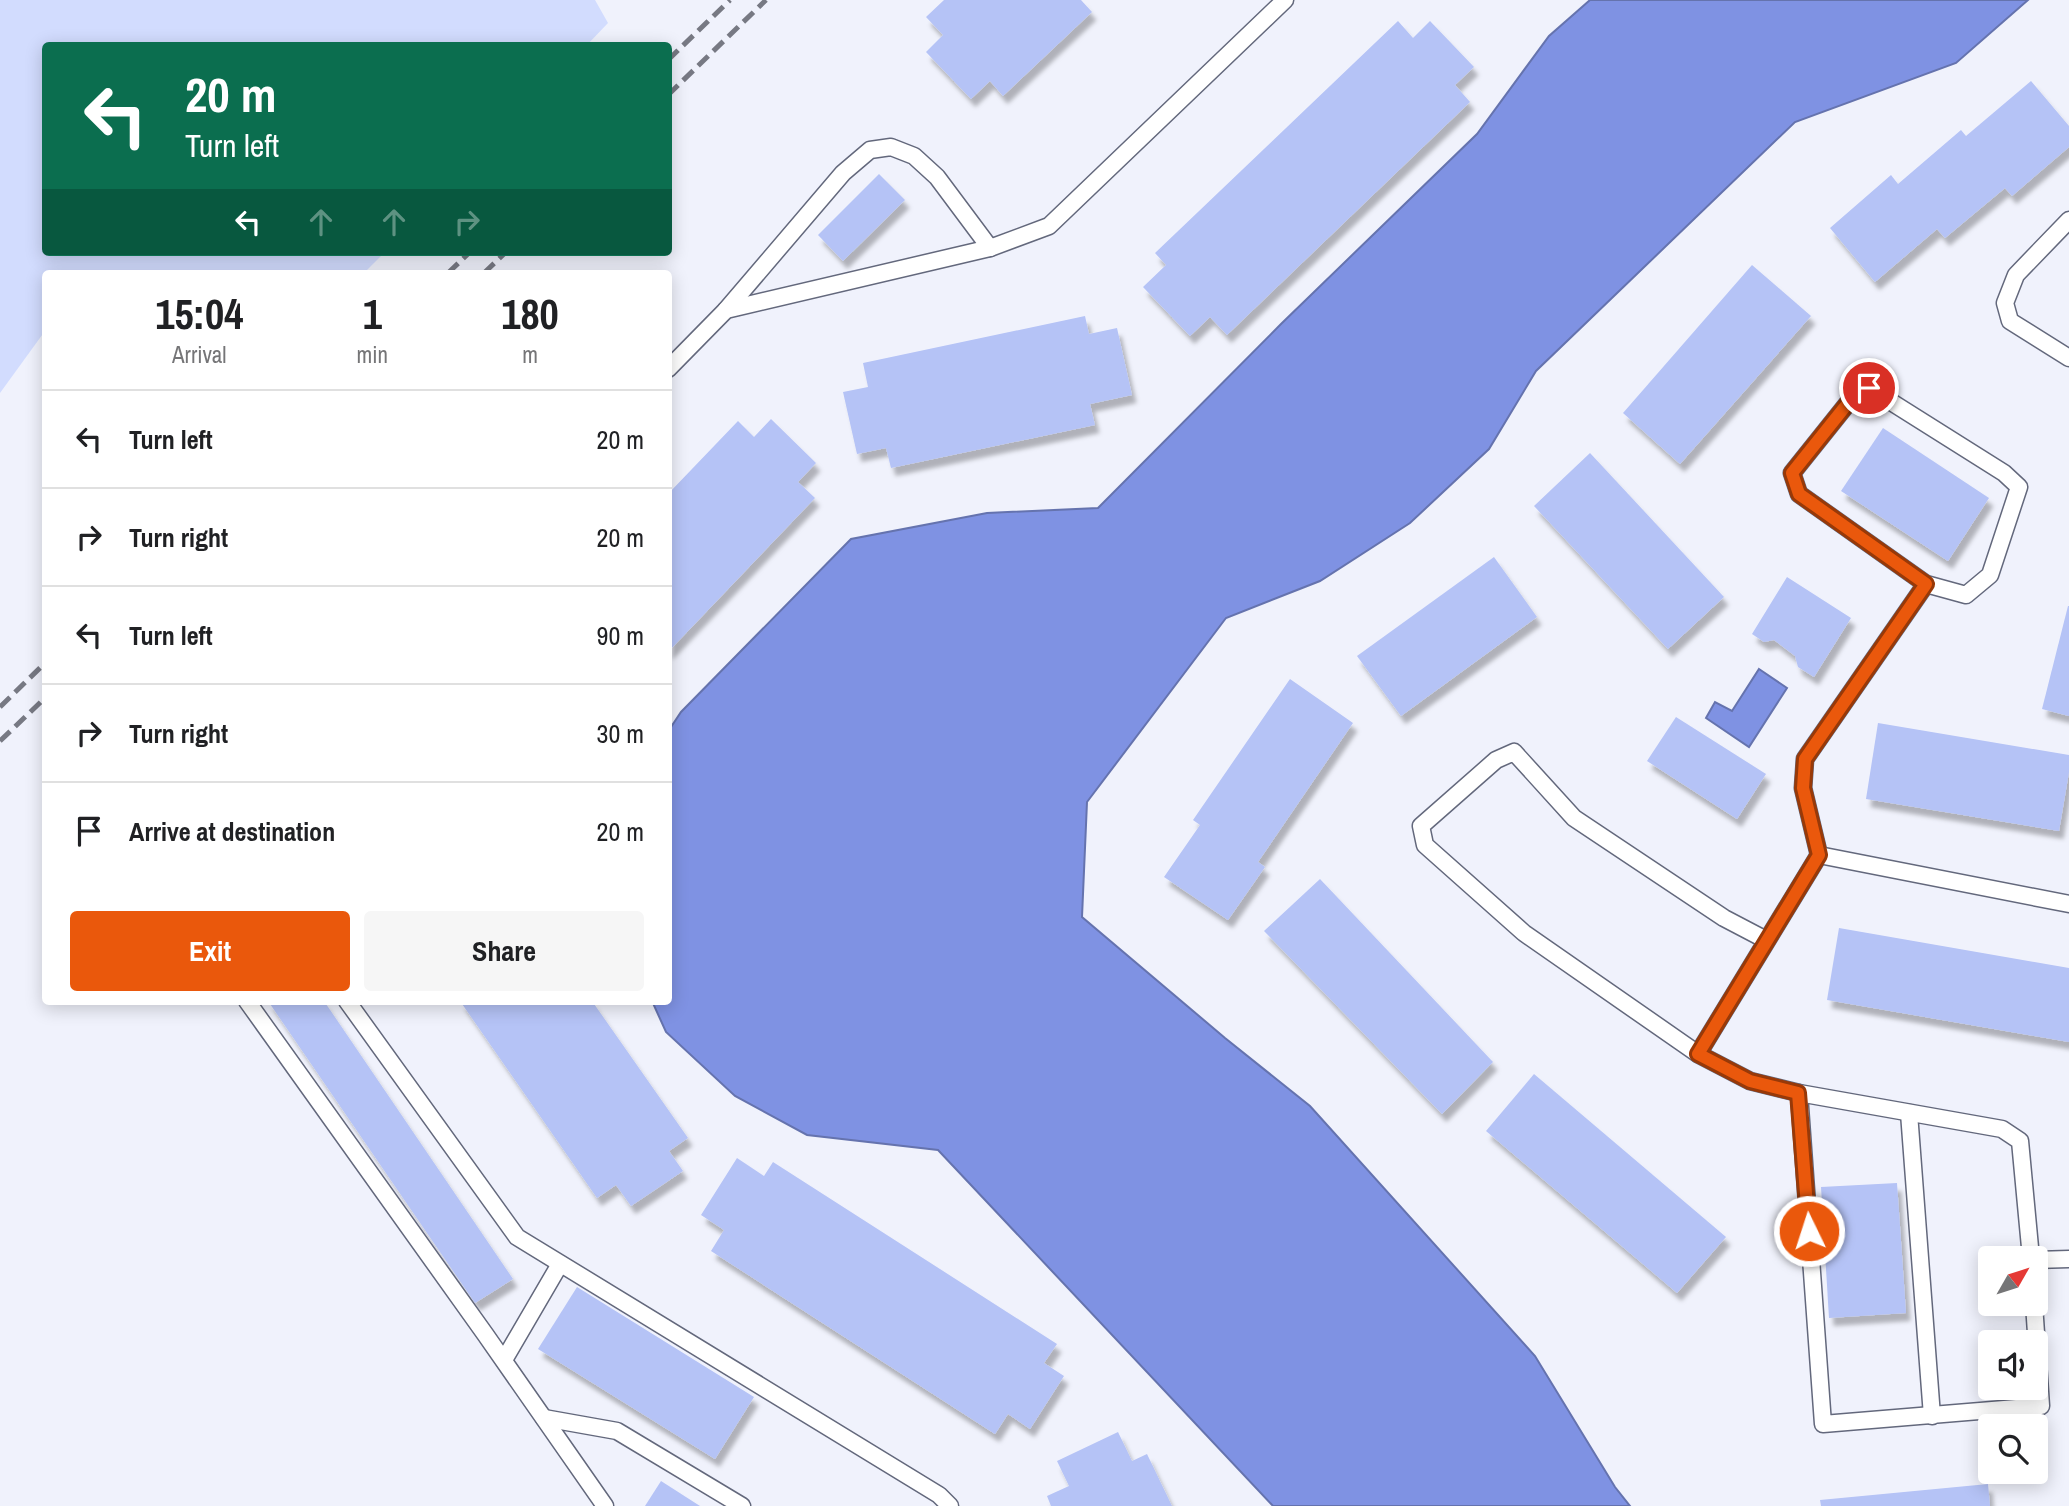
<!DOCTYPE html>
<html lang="en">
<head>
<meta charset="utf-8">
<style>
  :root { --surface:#fff; --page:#f6f6f6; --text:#202124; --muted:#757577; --line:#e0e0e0; --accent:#ea580c }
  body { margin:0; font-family:"Archivo Narrow",sans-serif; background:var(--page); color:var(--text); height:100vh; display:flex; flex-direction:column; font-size:26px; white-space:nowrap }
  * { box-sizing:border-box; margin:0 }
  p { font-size:23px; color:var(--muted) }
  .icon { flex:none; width:38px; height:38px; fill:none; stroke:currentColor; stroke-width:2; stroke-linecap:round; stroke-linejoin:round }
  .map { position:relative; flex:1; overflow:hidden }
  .side { position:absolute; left:42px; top:270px; width:630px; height:735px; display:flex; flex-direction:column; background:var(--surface); border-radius:7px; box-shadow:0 4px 18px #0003 }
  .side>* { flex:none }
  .top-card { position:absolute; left:42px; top:42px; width:630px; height:214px; border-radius:7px; box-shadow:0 4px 18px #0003; background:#0b6e4f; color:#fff; overflow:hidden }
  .needle { width:46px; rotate:51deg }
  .buttons { position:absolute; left:1978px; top:1246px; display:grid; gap:14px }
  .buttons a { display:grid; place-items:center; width:70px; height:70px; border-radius:7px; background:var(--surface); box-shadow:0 4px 18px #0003; font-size:35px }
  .pin { position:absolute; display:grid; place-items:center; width:60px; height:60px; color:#fff; margin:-30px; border:4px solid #fff; border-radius:50%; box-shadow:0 2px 7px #0007 }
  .me { position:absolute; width:77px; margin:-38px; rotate:356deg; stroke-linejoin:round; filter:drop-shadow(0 0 5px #0008) }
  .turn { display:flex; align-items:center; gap:24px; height:147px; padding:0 28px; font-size:32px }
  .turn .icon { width:91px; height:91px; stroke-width:2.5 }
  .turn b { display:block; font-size:49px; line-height:60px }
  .lanes { display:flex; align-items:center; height:66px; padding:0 28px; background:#0003; justify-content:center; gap:35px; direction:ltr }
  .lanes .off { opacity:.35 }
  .eta { display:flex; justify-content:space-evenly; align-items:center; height:119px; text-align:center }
  .eta b { font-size:42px; font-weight:700; line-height:49px }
  .cta { display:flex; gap:14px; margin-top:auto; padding:14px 28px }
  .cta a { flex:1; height:80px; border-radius:7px; background:var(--accent); color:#fff; font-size:28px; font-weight:700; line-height:80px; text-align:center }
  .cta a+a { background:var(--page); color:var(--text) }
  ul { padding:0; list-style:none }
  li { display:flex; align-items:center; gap:21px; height:98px; padding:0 28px; border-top:2px solid var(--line) }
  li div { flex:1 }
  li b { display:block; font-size:26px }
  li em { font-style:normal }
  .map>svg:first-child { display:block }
  .green { fill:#d2dcfe }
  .water { fill:#7f92e3; stroke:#6573ae; stroke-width:2 }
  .building { fill:#b5c3f6; filter:url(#shadow) }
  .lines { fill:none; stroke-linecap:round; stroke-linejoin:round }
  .service-casing { stroke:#63687c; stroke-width:19 }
  .service { stroke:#fff; stroke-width:16 }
  .rail { stroke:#777983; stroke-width:5; stroke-dasharray:14 7; stroke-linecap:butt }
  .route-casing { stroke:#983908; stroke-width:18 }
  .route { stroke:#ea580c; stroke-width:12 }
</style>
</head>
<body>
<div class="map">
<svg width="2069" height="1506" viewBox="0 0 2069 1506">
  <defs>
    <filter id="shadow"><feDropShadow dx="4.5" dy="8" stdDeviation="2" flood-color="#0004"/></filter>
  </defs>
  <rect width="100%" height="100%" fill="#f0f2fc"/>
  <!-- green -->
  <polygon class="green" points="0,0 595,0 608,23 586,46 46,46 46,252 385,252 364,273 46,273 45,331 0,393"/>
  <!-- water -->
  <g class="water">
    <polygon points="1590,0 2028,0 1956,63 1795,122 1536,371 1489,449 1410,523 1320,581 1226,618 1087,802 1082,917 1225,1038 1310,1106 1535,1356 1615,1487 1630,1506 1273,1506 938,1150 807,1135 735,1096 666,1032 652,1001 668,1001 669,730 681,712 851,539 987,513 1098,508 1281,324 1477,134 1549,36"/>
    <polygon points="1759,669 1787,688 1749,747 1706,718 1715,702 1732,711"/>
  </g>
  <!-- building -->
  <g class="building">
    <polygon points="944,0 1081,0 1092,12 1003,96 990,81 971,99 926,52 943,35 926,17"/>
    <polygon points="1398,21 1413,38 1430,21 1474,67 1455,85 1470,102 1227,335 1210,317 1190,336 1143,287 1166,265 1155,253"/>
    <polygon points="2031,81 2069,126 2069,147 2012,196 2005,188 1945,238 1937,229 1875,282 1830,228 1891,175 1898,184 1961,130 1966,136"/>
    <polygon points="879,174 905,200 843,261 818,235"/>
    <polygon points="1752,265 1811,316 1680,464 1623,413"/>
    <polygon points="1085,316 1089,334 1117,328 1132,395 1090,404 1095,425 891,468 886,448 857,454 843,392 868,387 863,363"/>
    <polygon points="771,419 816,463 798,482 815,498 668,652 668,494 738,421 754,437"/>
    <polygon points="1883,428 1989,498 1948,561 1841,491"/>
    <polygon points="1590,453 1724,597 1668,649 1534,506"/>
    <polygon points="1494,557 1537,617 1401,716 1357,656"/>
    <polygon points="1787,577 1851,618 1814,677 1798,667 1795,656 1774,640 1764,642 1752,634"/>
    <polygon points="2068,606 2069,606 2069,716 2042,709"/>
    <polygon points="1290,679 1353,723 1258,862 1265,867 1228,920 1164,877 1200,825 1193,820"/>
    <polygon points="1676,717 1766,774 1737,819 1647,761"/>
    <polygon points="1878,723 2069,755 2069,772 2059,831 1866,799"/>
    <polygon points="1320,879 1493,1062 1442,1114 1264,931"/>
    <polygon points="1839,928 2069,968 2069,1042 1827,1000"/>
    <polygon points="268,1001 324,1001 513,1279 475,1303"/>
    <polygon points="460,1001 592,1001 688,1138 669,1151 683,1171 631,1206 616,1185 597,1198"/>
    <polygon points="1534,1074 1726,1237 1677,1293 1486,1131"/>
    <polygon points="737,1158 764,1176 773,1162 1057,1344 1044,1363 1064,1376 1030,1429 1008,1414 995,1434 711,1251 724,1230 701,1215"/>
    <polygon points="1897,1183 1906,1313 1829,1318 1821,1187"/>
    <polygon points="577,1287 754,1397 715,1459 538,1349"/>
    <polygon points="1118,1432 1132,1461 1147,1454 1172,1506 1051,1506 1047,1496 1069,1486 1057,1461"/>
    <polygon points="661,1481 700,1506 645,1506"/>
    <polygon points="1988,1484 1990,1506 1821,1506 1820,1500"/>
  </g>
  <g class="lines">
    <defs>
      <g id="service">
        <polyline points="2069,220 2016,275 2005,303 2010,321 2069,358"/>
        <polyline points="726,310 843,173 870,150 891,147 914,156 937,177 990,248"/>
        <polyline points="668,369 726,310 990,248 1049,226 1285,0"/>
        <polygon points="1869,388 2004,473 2019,487 1990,575 1966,595 1926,584 1799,494 1792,473 1852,398"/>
        <polyline points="1926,584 1805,759 1803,788 1819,855 2069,904"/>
        <polyline points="1766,940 1724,918 1574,818 1514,752 1496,760 1421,826 1425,845 1524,933 1698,1054 1819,855"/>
        <polyline points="247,1001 485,1334 605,1506"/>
        <polyline points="347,1001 517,1237 939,1495 950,1506"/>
        <polyline points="1698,1054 1750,1081 1799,1093 2002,1129 2020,1141 2031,1258"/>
        <polyline points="1799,1093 1823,1424 2041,1406 2034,1304"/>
        <polyline points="1909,1113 1932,1416"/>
        <polyline points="2035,1260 2069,1259"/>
        <polyline points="504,1360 560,1264"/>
        <polyline points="544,1418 617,1431 742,1506"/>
      </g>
    </defs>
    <!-- service casing -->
    <use href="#service" class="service-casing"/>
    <!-- service -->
    <use href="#service" class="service"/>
    <!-- rail -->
    <g class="rail">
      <polyline points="668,60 730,0"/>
      <polyline points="668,95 766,0"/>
      <polyline points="448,273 470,252"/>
      <polyline points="484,273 506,252"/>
      <polyline points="0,707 46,662"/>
      <polyline points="0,741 46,697"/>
    </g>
  </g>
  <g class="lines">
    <defs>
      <polyline id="route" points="1809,1231 1798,1093 1750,1081 1698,1054 1819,855 1803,788 1805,759 1926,584 1799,494 1792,473 1852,398 1869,388"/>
    </defs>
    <!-- route casing -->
    <use href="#route" class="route-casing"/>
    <!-- route -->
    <use href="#route" class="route"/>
  </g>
</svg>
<div class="buttons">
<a><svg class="needle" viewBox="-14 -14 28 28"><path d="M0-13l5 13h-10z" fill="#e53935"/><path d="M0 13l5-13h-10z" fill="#757577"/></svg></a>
<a><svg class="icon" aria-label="sound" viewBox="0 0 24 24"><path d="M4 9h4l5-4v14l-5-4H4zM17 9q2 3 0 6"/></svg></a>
<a><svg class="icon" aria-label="search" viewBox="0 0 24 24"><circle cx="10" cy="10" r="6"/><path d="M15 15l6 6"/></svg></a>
</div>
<div class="pin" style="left:1869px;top:388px;background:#d93025"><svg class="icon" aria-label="arrive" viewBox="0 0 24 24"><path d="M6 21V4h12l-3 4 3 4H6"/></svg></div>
<svg class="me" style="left:1809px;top:1231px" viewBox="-20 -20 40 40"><circle r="17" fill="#ea580c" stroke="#fff" stroke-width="3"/><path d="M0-11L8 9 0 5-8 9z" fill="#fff"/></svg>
<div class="top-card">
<div class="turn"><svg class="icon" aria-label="left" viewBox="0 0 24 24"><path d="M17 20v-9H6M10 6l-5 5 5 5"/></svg><div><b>20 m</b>Turn left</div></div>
<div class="lanes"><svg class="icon" aria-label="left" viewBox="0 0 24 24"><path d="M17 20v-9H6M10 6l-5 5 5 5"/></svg><svg class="icon off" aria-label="ahead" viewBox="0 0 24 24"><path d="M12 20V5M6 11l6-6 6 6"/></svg><svg class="icon off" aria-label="ahead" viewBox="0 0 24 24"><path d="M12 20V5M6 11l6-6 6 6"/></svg><svg class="icon off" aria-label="right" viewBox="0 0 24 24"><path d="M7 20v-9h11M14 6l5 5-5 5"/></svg></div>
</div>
<section class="side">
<div class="eta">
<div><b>15:04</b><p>Arrival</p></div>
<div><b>1</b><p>min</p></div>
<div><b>180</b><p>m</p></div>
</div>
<ul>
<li><svg class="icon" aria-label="left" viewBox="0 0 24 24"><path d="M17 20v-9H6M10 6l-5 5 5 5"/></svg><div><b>Turn left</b></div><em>20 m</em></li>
<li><svg class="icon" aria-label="right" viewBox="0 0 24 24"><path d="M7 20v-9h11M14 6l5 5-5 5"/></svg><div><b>Turn right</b></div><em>20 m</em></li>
<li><svg class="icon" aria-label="left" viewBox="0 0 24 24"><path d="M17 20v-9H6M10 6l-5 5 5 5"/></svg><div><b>Turn left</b></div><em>90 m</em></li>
<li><svg class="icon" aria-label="right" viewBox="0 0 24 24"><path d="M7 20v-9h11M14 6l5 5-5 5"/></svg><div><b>Turn right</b></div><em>30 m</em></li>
<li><svg class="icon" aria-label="arrive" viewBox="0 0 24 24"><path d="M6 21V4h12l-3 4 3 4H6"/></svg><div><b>Arrive at destination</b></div><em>20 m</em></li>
</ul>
<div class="cta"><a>Exit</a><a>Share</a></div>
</section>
</div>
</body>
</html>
